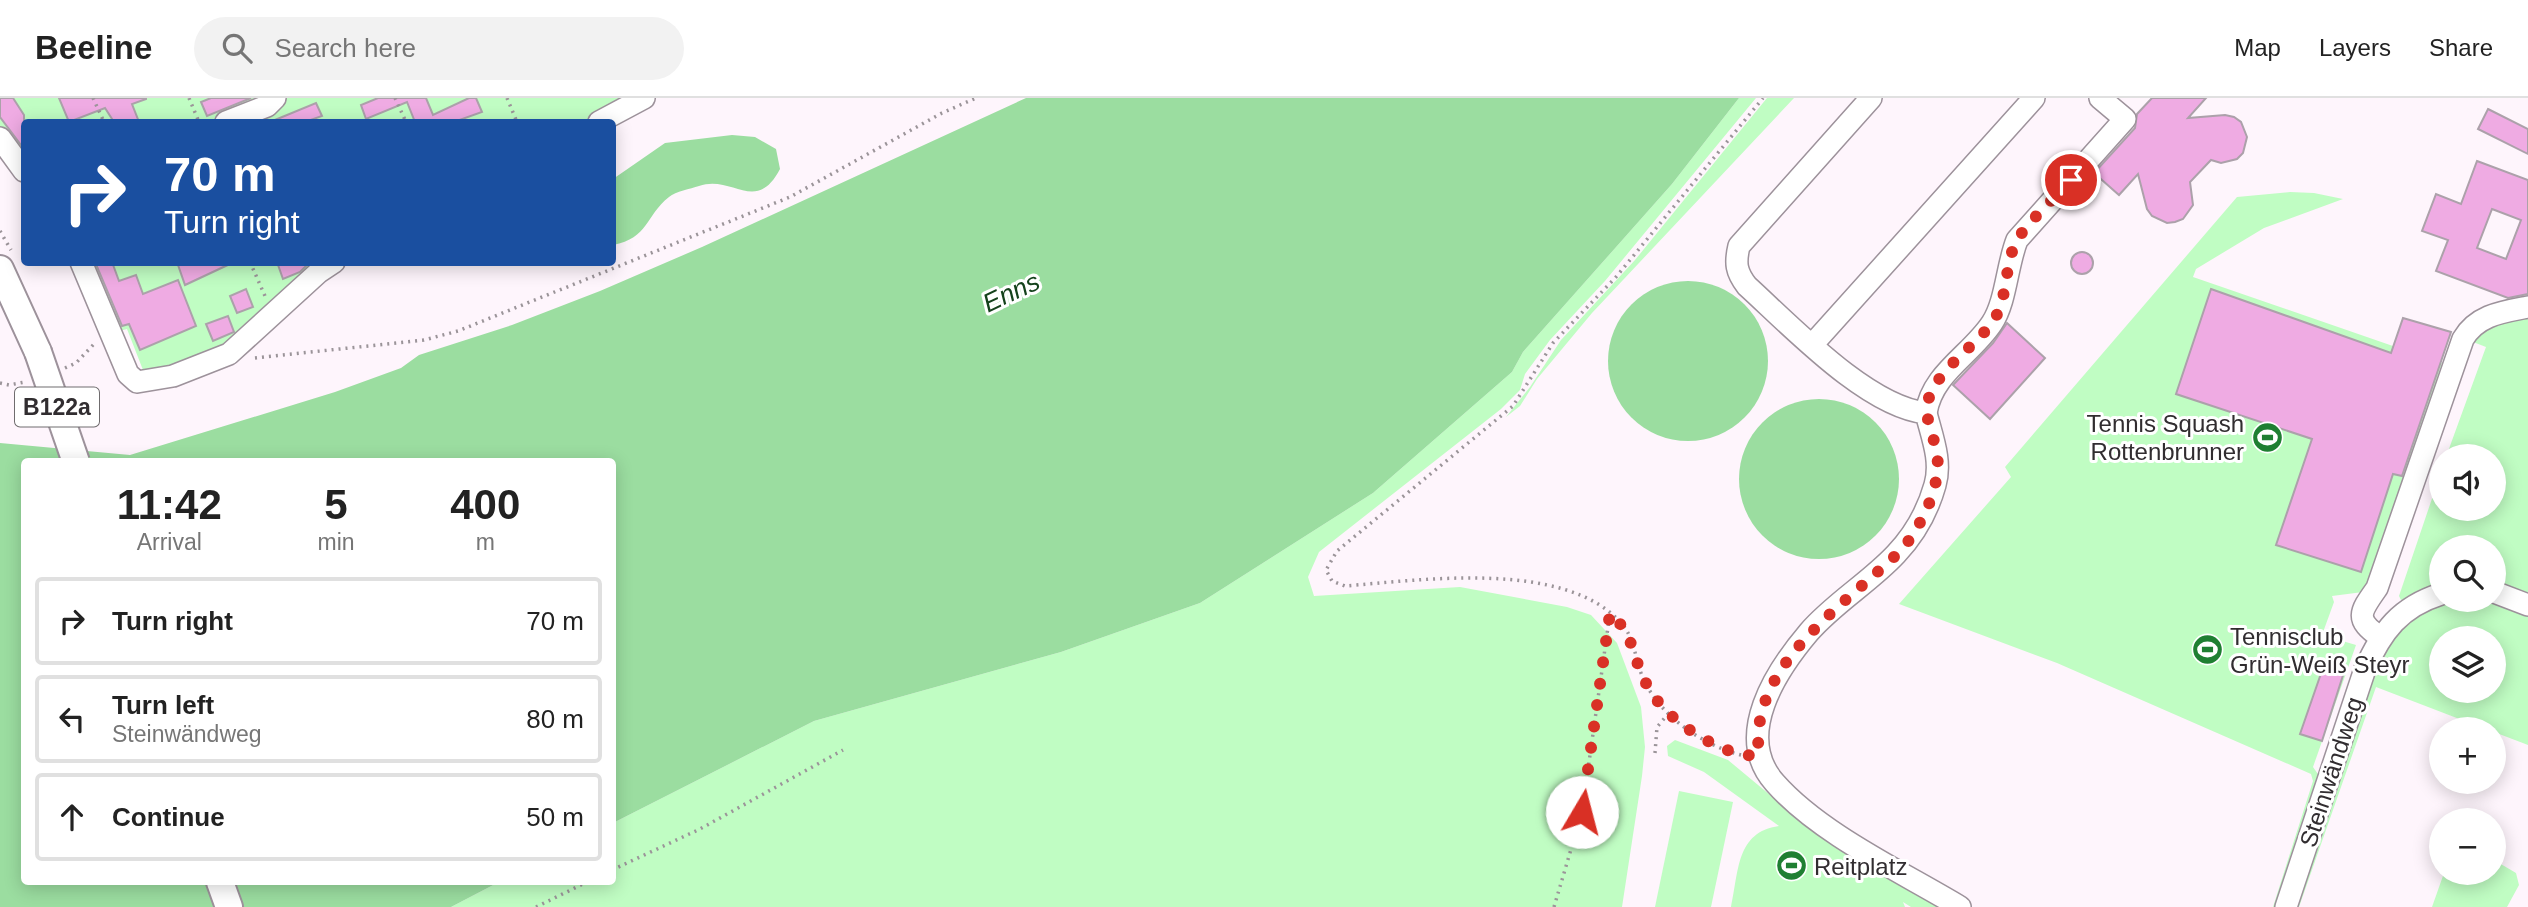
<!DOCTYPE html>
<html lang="en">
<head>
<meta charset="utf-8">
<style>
  :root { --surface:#fff; --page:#f2f2f2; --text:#222; --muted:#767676; --line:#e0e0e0 }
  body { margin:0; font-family:Helvetica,sans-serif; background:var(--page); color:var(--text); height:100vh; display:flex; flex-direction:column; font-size:26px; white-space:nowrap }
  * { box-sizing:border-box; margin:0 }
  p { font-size:23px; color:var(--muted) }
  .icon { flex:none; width:38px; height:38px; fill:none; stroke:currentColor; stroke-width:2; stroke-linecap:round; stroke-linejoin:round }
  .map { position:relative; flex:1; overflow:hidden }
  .details { position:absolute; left:21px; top:360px; width:595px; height:427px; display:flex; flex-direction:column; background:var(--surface); border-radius:7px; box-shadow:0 4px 18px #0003 }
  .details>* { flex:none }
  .hud { position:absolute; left:21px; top:21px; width:595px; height:147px; border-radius:7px; box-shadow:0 4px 18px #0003; background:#1a4fa0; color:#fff; overflow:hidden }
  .fabs { position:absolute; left:2429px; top:346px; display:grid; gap:14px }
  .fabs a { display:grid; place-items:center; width:77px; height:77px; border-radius:50%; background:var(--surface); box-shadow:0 4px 18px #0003; font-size:35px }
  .pin { position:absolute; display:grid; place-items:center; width:60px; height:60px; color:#fff; margin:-30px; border:4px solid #fff; border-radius:50%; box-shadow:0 2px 7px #0007 }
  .me { position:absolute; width:77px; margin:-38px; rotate:8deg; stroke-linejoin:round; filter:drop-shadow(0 0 5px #0008) }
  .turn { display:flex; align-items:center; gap:24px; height:147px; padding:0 28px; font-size:32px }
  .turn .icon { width:91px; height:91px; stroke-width:2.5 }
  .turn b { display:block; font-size:49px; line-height:60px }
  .eta { display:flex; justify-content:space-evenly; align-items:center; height:119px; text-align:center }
  .eta b { font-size:42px; font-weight:700; line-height:49px }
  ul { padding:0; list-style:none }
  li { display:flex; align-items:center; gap:21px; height:88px; margin:0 14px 10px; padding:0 14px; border:4px solid var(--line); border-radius:7px }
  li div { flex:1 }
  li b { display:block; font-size:26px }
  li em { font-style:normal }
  header { display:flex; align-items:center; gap:42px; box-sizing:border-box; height:98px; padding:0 35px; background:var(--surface); border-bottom:2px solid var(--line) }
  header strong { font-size:33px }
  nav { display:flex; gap:38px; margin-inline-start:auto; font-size:24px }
  .search { width:490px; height:63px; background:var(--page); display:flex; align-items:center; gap:18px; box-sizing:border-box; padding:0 24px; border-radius:38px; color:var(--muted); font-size:26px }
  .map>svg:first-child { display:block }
  .green { fill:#c0fdc3; fill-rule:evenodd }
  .water { fill:#9bdda0 }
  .building { fill:#efabe3; stroke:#aca1aa; stroke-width:2; fill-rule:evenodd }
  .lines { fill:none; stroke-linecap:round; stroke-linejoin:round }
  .minor-casing { stroke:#9d929b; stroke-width:24 }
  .major-casing { stroke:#9d929b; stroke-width:30 }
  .path { stroke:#9b9499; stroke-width:3.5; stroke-dasharray:2 5; stroke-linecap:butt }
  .minor { stroke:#fff; stroke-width:21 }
  .major { stroke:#fff; stroke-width:26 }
  .major-bridge-casing { stroke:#9d929b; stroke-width:30; stroke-linecap:butt }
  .major-bridge { stroke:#fff; stroke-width:26 }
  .route { stroke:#d93025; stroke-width:12; stroke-dasharray:0 21.6 }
  .labels { text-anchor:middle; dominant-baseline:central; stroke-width:6; stroke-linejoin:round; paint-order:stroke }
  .shield { fill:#fff; stroke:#6f6c6e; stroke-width:2 }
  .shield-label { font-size:23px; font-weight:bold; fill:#312d30 }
  .poi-label { font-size:24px; fill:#312d30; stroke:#fff; text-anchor:start }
  .street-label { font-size:24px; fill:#312d30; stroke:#fff }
  .water-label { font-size:26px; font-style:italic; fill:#14421b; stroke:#fff }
</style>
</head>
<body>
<header>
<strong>Beeline</strong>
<div class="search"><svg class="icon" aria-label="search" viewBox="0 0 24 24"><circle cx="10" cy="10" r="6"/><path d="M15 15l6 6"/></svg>Search here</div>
<nav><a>Map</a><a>Layers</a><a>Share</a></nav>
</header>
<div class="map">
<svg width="2528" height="809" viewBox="0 0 2528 809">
  <rect width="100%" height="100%" fill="#fef5fc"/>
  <!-- green -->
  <g class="green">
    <polygon points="0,0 628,0 629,3 583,24 24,24 24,64 0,33"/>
    <polygon points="1739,0 1756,0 1605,183 1550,242 1525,276 1520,292 1501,311 1319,454 1308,479 1314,498 1460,489 1567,509 1591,517 1617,545 1641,609 1645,649 1642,678 1622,809 451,809 499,784 612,784 613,725 814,623 1061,554 1200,505 1373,395 1512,274 1523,254 1672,86"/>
    <polygon points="1767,0 1794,0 1592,215 1537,281 1520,308 1506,319 1530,289 1561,242 1635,162"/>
    <polygon points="2290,94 2314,95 2343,101 2264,130 2196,171 2193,179 2442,265 2374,482 2363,494 2332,498 2334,504 2322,537 2356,547 2313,669 2320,679 2277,809 2273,809 2313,683 2311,676 2057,565 1899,506 2011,379 2005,369 2237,99"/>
    <polygon points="89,165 320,165 233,244 150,277 143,272 127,231 116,234"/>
    <polygon points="2528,215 2528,498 2494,483 2494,450 2441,450 2441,487 2401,502 2399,498 2441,374 2441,411 2494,411 2494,359 2446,359 2486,249 2473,244 2471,236"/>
    <path d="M2455,502L2496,504L2528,516V647L2494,634V632H2488L2376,589L2299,809H2296L2369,587L2389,543L2412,521L2426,512ZM2441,541H2494V593H2441Z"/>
    <path d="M1675,642L1728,662L1812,732L1943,809H1911L1903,804L1905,809H1731C1739,773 1736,734 1779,728L1704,674L1668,658L1667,648Z"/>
    <polygon points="1679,693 1733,704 1711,809 1655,809"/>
    <polygon points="2494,762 2516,775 2519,787 2507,809 2432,809 2444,775 2494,775"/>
  </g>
  <!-- water -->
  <g class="water">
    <polygon points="1026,0 1739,0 1672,86 1523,254 1512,274 1373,395 1200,505 1061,554 814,623 613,725 612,364 24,364 24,784 499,784 451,809 0,809 0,345 130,357 335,294 401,270 419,257 512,227 600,193 702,149"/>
    <path d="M732,37L755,39L776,51L780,71C756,117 732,76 699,88C690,91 676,93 669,99C645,118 649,140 613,147V81L665,45Z"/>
    <circle cx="1688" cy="263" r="80"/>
    <circle cx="1819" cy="381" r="80"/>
  </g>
  <!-- building -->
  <g class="building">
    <polygon points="0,0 13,0 24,17 24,51 0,19"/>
    <polygon points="59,0 146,0 146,1 132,6 139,24 114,24 105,10 69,24"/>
    <polygon points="211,0 251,0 207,18 201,4"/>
    <polygon points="378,0 426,0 433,17 469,0 476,0 482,14 454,24 415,24 407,4 366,21 361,7"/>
    <polygon points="2152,0 2206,0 2188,20 2225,17 2234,19 2241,24 2247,39 2243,55 2237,61 2221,65 2211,62 2190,84 2193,107 2183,121 2175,124 2167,125 2152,118 2147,111 2138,76 2119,97 2094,75 2135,30 2137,16"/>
    <polygon points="316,5 322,18 305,24 270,24"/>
    <polygon points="2488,11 2528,31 2528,56 2478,31"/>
    <path d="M2477,63L2528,82V196L2508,200L2436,173L2448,142L2422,133L2436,96L2461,106ZM2492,111L2521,122L2506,161L2477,150Z"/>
    <circle cx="2082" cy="165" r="11"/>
    <polygon points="95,164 112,164 119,183 136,177 143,196 178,182 196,228 140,252 129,226 122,228"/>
    <polygon points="177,164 232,164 232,165 185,187"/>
    <polygon points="277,164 310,164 300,174 283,181"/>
    <polygon points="246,191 253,209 237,215 230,198"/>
    <polygon points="2211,191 2391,255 2403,220 2451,234 2402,378 2393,376 2361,474 2276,447 2312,341 2176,296"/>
    <polygon points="228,218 234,234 213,243 206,226"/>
    <polygon points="2007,225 2045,260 1990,321 1953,287 1993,245"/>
    <polygon points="2325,564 2345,571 2322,643 2300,636"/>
  </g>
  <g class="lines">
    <defs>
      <g id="minor">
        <path d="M1871,0L1739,148C1735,165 1736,174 1747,188C1790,227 1867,309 1926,315C1932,339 1942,363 1935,387C1928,412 1914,437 1896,456C1870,484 1834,505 1809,534C1776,573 1733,638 1775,685C1820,736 1902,774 1960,809"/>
        <polyline points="226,24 267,8 275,0"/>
        <polyline points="599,24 644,0"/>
        <polyline points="0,40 24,73"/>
        <polyline points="81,164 128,276 137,284 173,278 229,256 319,174 334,164"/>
        <polyline points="1812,247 2034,0"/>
        <path d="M1926,315C1932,275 1971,257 1992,225C2006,204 2007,167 2017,142L2125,21L2100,0"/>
        <polyline points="2494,494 2528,507"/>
        <path d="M2380,539C2354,521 2360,514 2377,490L2463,241C2477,217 2502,214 2528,209"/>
        <path d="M2286,809L2365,571C2382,533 2400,509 2441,496"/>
      </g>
      <g id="major">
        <polyline points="0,171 38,254"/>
        <polyline points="220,784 229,809"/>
      </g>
    </defs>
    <!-- minor casing -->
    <use href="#minor" class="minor-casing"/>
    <!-- major casing -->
    <use href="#major" class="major-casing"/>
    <!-- path -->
    <g class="path">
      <polyline points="93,0 104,24"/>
      <polyline points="189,0 199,24"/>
      <polyline points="395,0 406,24"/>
      <polyline points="507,0 517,24"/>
      <polyline points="0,133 11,152"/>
      <polyline points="250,164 265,198"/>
      <polyline points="255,260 424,242 458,233 790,99 942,15 976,0"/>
      <polyline points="65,270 76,265 94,246"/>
      <polyline points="0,285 9,287 25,284"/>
      <polyline points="1655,655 1657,629 1669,615"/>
      <path d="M1741,657C1702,647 1659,617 1643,580C1635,562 1635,541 1622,526C1566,461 1421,482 1345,488L1332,483L1326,472L1337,453L1513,308L1553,245L1616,179L1763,0"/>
      <polyline points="612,772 700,731 843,652"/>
      <polyline points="536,809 587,784"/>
      <polyline points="1554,809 1582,714 1610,515"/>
    </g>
    <!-- minor -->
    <use href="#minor" class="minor"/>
    <!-- major -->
    <use href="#major" class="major"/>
    <defs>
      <polyline id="major-bridge" points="38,254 76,364"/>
    </defs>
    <!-- major-bridge casing -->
    <use href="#major-bridge" class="major-bridge-casing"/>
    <!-- major-bridge -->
    <use href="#major-bridge" class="major-bridge"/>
  </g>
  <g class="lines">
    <!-- route -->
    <path class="route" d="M1582,714L1610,515C1634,537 1631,554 1644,581C1658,612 1688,634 1718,648C1732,654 1744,660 1759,656C1750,582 1816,528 1866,484C1883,469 1902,454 1914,435C1928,412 1941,383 1937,355C1934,338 1924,321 1928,303C1936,273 1972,251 1991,226C2008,205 2004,170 2015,146C2024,127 2056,99 2071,82"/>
  </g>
  <!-- icons -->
  <defs>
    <symbol id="stadium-disc" viewBox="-11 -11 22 22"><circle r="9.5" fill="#1f7f32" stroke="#fff"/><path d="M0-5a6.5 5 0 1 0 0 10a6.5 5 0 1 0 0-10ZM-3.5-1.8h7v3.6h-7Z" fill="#fff"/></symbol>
  </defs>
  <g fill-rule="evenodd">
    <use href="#stadium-disc" x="2250" y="322" width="35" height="35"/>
    <use href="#stadium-disc" x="2190" y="534" width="35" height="35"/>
    <use href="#stadium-disc" x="1774" y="750" width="35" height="35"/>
  </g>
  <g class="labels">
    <!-- shield labels -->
    <rect class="shield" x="15" y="289.5" width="84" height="39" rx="5"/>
    <g class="shield-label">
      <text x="57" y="309">B122a</text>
    </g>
    <!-- poi labels -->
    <g class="poi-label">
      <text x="2244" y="325" text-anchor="end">Tennis Squash<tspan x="2244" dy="28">Rottenbrunner</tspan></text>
      <text x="2230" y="538">Tennisclub<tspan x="2230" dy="28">Grün-Weiß Steyr</tspan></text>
      <text x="1814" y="768">Reitplatz</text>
    </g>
    <!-- street labels -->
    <g class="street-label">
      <text transform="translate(2331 674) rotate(-72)">Steinwändweg</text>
    </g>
    <!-- water labels -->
    <g class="water-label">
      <text transform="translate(1011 194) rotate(-25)">Enns</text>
    </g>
  </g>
</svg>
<div class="fabs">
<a><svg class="icon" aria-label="sound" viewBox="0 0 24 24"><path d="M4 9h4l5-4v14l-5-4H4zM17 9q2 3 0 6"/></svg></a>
<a><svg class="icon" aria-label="search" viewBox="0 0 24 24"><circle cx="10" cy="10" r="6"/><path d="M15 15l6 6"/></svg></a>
<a><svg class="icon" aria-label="layers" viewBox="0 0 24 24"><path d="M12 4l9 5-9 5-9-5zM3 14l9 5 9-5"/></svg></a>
<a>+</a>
<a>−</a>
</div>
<div class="pin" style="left:2071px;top:82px;background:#d93025"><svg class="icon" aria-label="arrive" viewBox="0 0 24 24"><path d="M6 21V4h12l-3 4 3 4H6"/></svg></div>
<svg class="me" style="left:1582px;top:714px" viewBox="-20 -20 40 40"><circle r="19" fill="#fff"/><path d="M0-13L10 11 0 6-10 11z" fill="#d93025"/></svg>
<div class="hud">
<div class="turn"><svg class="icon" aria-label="right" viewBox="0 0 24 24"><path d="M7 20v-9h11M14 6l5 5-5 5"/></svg><div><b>70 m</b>Turn right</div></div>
</div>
<section class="details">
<div class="eta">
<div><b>11:42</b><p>Arrival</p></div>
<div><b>5</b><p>min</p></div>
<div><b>400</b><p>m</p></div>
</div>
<ul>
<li><svg class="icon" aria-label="right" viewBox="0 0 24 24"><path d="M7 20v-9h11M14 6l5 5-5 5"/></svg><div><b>Turn right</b></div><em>70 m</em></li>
<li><svg class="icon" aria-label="left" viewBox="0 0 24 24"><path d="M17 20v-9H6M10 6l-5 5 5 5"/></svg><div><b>Turn left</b><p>Steinwändweg</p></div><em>80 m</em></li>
<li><svg class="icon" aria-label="ahead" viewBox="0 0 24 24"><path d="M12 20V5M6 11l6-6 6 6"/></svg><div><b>Continue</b></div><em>50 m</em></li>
</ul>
</section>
</div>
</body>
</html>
